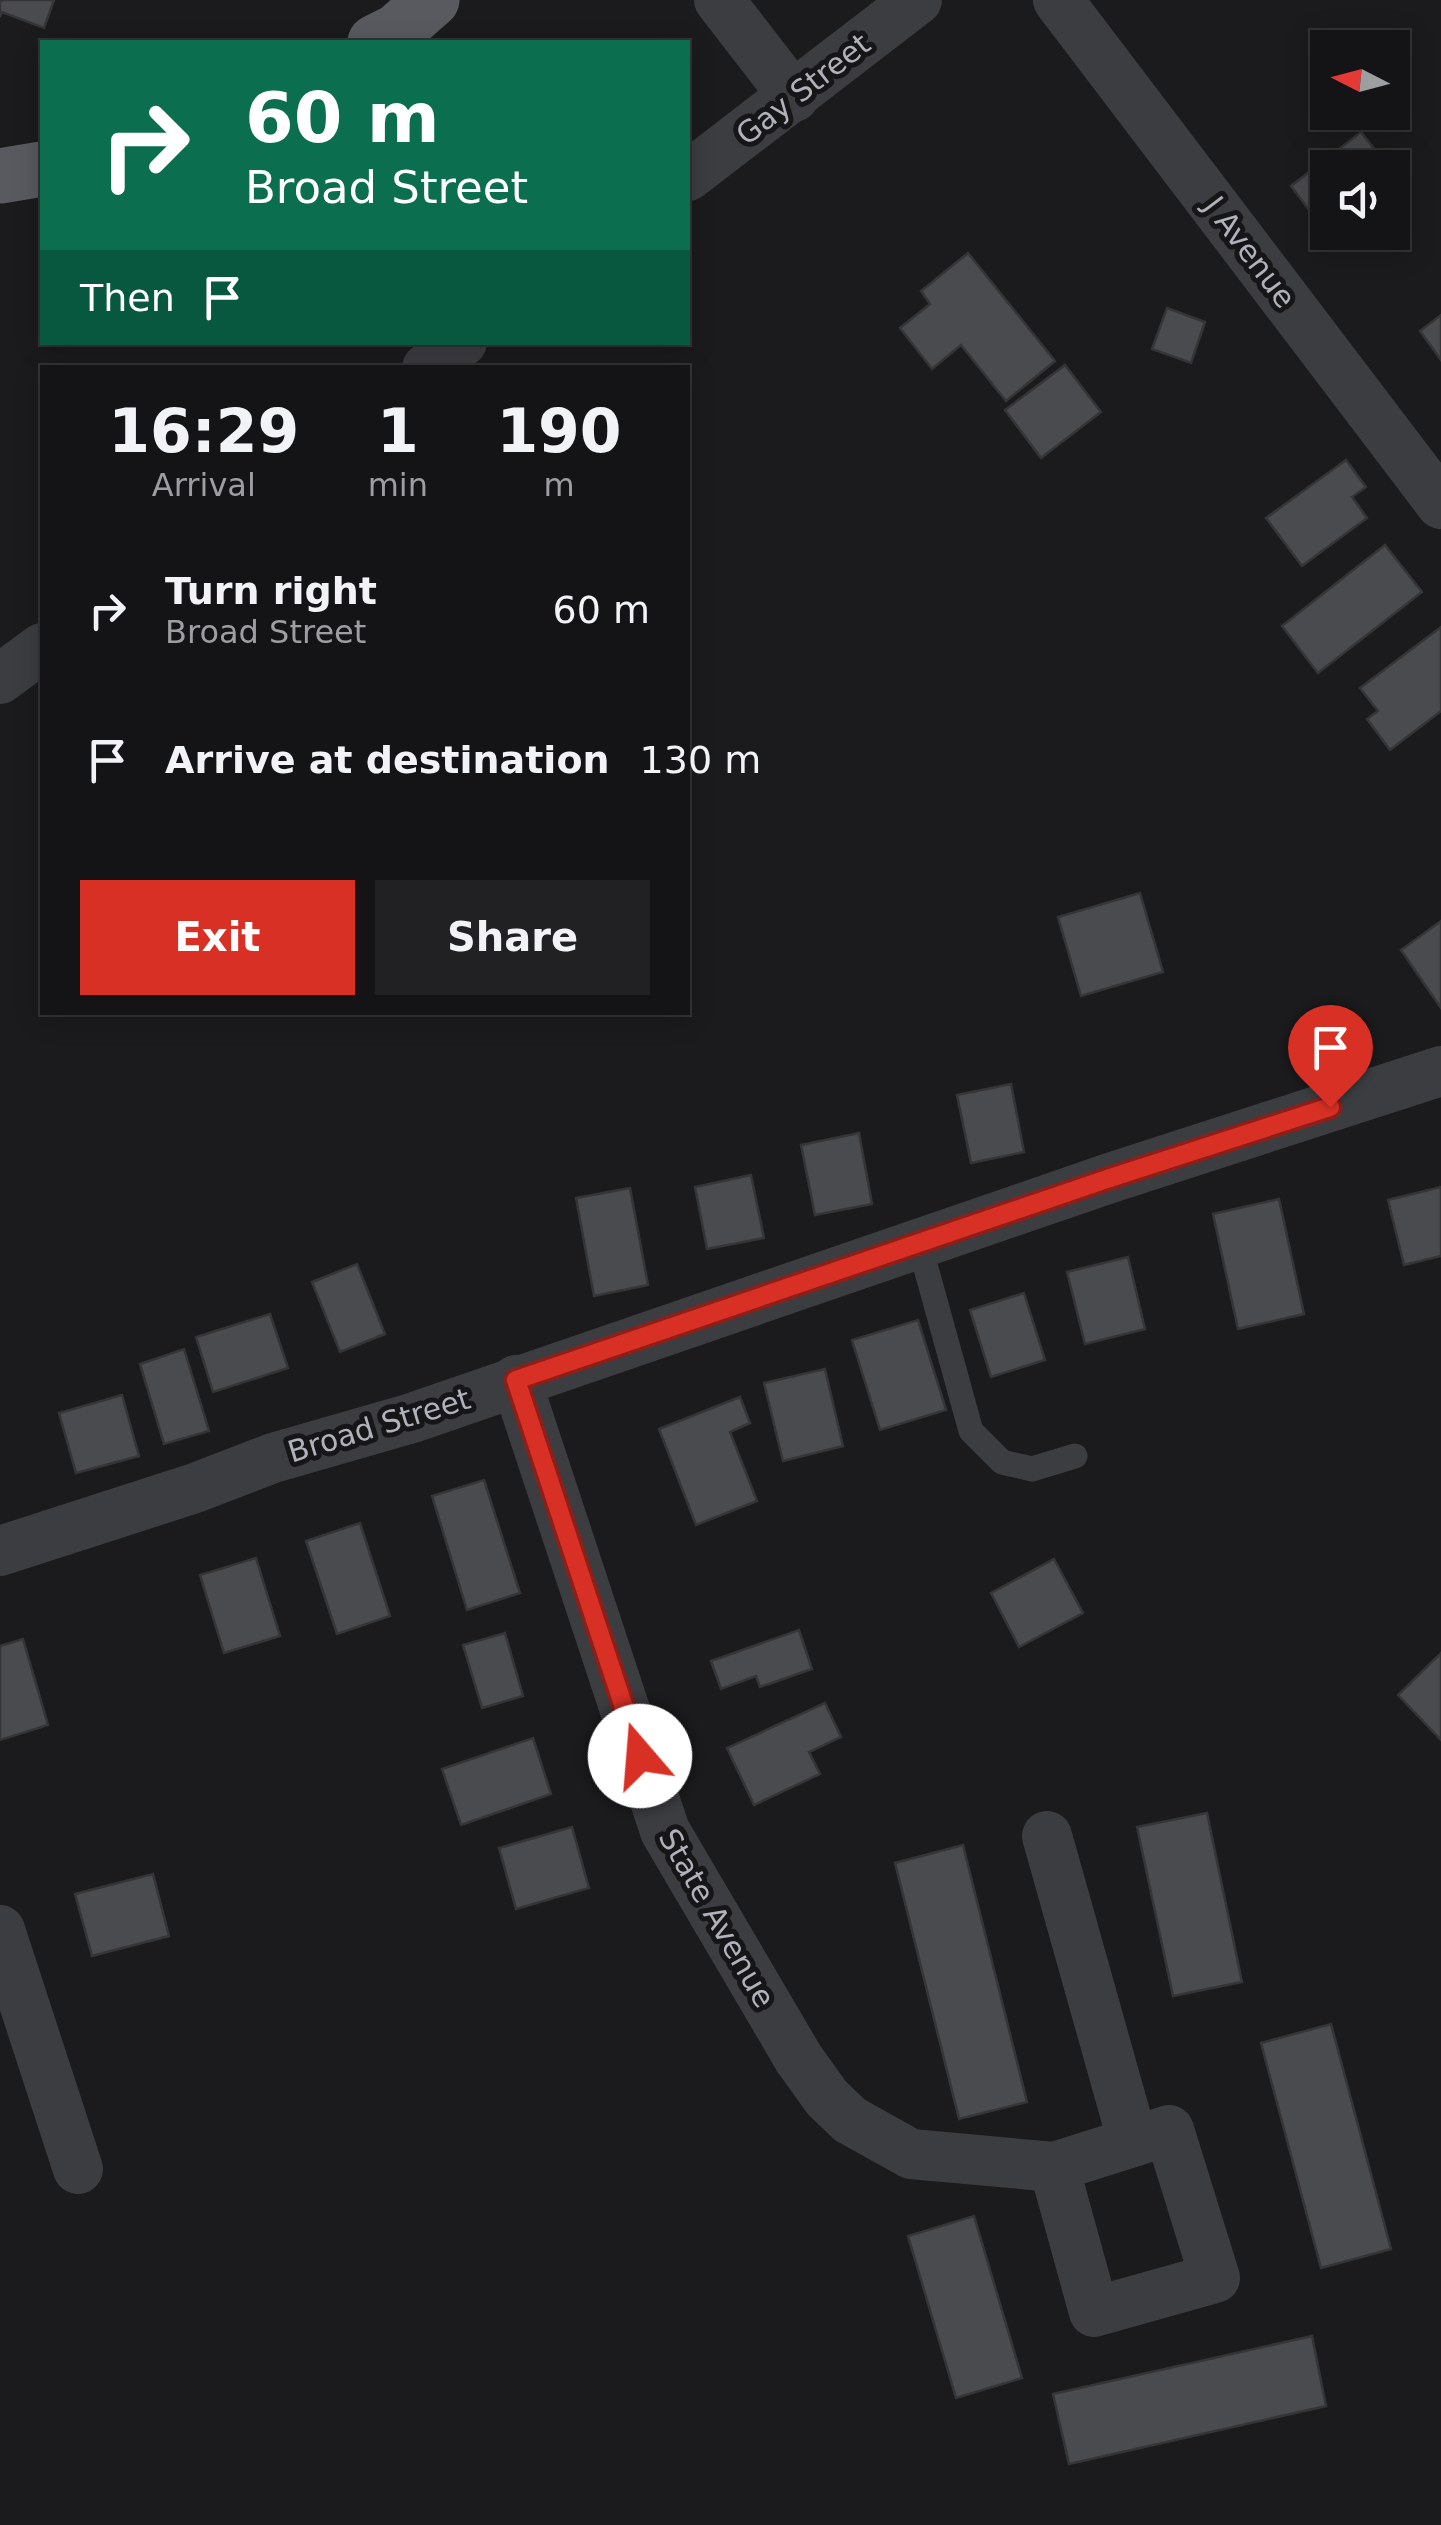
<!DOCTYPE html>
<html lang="en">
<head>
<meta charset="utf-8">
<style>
  :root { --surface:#141416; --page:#212123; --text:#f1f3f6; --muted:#9d9ea1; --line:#333335; --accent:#d93025 }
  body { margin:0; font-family:"DejaVu Sans",sans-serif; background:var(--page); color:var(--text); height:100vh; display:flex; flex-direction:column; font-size:38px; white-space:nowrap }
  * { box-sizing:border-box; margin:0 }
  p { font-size:32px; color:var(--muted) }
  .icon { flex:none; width:55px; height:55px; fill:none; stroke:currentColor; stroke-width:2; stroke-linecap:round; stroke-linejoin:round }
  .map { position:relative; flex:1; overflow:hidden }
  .details { position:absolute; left:40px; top:365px; width:650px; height:650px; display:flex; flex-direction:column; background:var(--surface); border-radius:0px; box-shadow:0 5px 25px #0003,0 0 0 2px var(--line) }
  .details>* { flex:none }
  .guide { position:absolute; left:40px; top:40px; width:650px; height:305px; border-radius:0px; box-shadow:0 5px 25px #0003,0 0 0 2px var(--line); background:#0b6e4f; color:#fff; overflow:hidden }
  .needle { width:65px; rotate:276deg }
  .buttons { position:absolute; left:1310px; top:30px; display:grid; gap:20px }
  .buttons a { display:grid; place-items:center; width:100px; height:100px; border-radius:0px; background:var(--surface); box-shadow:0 5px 25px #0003,0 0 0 2px var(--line); font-size:50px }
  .pin { position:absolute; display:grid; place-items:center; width:85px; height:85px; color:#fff; margin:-102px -42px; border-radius:50% 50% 50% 0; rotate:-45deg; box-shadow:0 0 10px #0007 }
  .pin .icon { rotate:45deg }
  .me { position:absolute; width:110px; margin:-55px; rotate:342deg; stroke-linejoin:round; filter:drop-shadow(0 0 8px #0008) }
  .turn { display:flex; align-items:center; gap:35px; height:210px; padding:0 40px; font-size:45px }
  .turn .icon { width:130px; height:130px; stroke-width:2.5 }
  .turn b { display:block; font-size:70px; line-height:85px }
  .then { display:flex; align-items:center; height:95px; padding:0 40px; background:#0003; gap:20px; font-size:38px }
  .eta { display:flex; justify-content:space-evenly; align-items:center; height:170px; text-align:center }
  .eta b { font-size:60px; font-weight:600; line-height:70px }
  .button { display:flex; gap:20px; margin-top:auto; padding:20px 40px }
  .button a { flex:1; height:115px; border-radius:0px; background:var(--accent); color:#fff; font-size:40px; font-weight:600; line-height:115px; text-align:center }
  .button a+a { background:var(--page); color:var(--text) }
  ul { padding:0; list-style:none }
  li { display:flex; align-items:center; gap:30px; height:150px; padding:0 40px }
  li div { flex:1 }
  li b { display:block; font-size:38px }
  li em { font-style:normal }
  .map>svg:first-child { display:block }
  .building { fill:#4a4b4e; stroke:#353538; stroke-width:2.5 }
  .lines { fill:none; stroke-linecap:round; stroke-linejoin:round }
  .service { stroke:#3c3d41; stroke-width:25 }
  .minor { stroke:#3c3d41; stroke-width:50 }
  .primary { stroke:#595a60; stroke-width:55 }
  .route-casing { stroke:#8d1f18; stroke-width:25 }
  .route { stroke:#d93025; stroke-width:18 }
  .labels { text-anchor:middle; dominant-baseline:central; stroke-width:10; stroke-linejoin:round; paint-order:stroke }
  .street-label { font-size:30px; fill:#afb2ba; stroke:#161618 }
</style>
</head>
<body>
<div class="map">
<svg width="1441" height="2525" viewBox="0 0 1441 2525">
  <rect width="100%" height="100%" fill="#1b1b1d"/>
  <!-- building -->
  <g class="building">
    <polygon points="0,0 54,0 44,28 2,12 0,17"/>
    <polygon points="1361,132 1389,168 1328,168 1325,231 1291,186"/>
    <polygon points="968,253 1055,361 1006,401 961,345 932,369 900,328 930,304 921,291"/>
    <polygon points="1167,308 1205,322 1191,363 1152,349"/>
    <polygon points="1441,315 1441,360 1420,331"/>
    <polygon points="1065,365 1101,412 1041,458 1005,410"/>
    <polygon points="1346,460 1366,487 1352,497 1367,518 1302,566 1266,518"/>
    <polygon points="1385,545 1422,592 1318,673 1282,626"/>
    <polygon points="1441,627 1441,711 1390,750 1367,719 1378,711 1360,688"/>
    <polygon points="1140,893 1163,972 1081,996 1058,917"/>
    <polygon points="1441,921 1441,1008 1401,950"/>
    <polygon points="1011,1084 1024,1152 971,1163 957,1095"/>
    <polygon points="859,1133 872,1204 815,1215 801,1145"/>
    <polygon points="751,1175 764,1238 707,1249 695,1187"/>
    <polygon points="1441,1187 1441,1256 1404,1265 1388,1200"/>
    <polygon points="630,1188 648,1285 594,1296 576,1198"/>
    <polygon points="1279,1199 1304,1314 1238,1329 1213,1214"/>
    <polygon points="1128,1257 1145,1329 1085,1344 1067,1272"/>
    <polygon points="357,1264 385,1334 340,1352 312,1282"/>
    <polygon points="1024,1293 1045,1360 991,1377 970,1310"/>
    <polygon points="270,1314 288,1368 213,1392 196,1337"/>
    <polygon points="918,1320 946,1410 880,1430 852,1340"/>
    <polygon points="184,1349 209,1431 164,1444 140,1364"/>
    <polygon points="825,1369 843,1446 783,1461 764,1383"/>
    <polygon points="122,1395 139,1456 76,1473 59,1413"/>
    <polygon points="740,1397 750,1423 730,1432 757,1501 696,1525 659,1429"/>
    <polygon points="484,1480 520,1593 467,1610 432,1496"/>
    <polygon points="360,1523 390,1616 337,1634 306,1541"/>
    <polygon points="256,1558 280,1636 224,1653 200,1575"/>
    <polygon points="1054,1559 1083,1613 1019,1647 991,1593"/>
    <polygon points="799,1630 812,1669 760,1687 756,1676 721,1689 711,1661"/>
    <polygon points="505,1633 523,1696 482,1708 463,1645"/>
    <polygon points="23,1639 48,1725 0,1740 0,1646"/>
    <polygon points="1441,1653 1441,1740 1398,1695"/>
    <polygon points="825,1703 841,1737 809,1752 820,1774 754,1805 727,1748"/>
    <polygon points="533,1738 551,1794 461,1825 442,1769"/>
    <polygon points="1207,1813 1242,1982 1173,1996 1137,1827"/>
    <polygon points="572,1827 589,1888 516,1909 499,1848"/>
    <polygon points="963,1845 1027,2102 959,2119 895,1863"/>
    <polygon points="153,1874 169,1936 92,1956 75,1894"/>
    <polygon points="1331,2024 1391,2249 1321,2268 1261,2043"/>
    <polygon points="974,2216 1022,2378 956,2398 908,2236"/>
    <polygon points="1312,2336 1326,2406 1069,2464 1053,2394"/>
  </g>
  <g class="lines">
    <!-- service -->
    <polyline class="service" points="919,1243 971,1431 1002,1462 1032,1469 1075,1456"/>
    <!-- minor -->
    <g class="minor">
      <polyline points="719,0 794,97"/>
      <polyline points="1058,0 1441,504"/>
      <polyline points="688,176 917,0"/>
      <polyline points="427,368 462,342"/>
      <polyline points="0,679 42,648"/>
      <polyline points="516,1380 665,1831 799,2059 827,2098 850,2120 911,2154 1054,2167"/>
      <polyline points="0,1551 195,1488 273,1458 412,1418 1110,1178 1441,1071"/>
      <polyline points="1047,1836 1133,2142 1169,2130 1215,2278 1094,2312 1054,2167 1133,2142"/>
      <polyline points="0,1930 78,2169"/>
    </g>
    <!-- primary -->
    <g class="primary">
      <polyline points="375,42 397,31 432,0"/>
      <polyline points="0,176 42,169"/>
    </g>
  </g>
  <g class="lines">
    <defs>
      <polyline id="route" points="640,1756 516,1380 1110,1178 1330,1107"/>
    </defs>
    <!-- route casing -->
    <use href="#route" class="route-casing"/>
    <!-- route -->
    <use href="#route" class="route"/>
  </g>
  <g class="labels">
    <!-- street labels -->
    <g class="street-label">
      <text transform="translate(803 89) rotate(-38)">Gay Street</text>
      <text transform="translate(1250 252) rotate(53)">J Avenue</text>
      <text transform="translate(379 1425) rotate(-17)">Broad Street</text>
      <text transform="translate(717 1918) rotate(60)">State Avenue</text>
    </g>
  </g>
</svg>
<div class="buttons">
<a><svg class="needle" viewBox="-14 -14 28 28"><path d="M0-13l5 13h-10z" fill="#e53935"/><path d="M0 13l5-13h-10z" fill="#9d9ea1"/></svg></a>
<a><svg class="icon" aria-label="sound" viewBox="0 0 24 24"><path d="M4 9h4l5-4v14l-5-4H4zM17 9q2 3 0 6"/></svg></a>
</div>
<div class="pin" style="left:1330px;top:1107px;background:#d93025"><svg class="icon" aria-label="arrive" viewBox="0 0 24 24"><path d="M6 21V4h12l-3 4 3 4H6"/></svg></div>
<svg class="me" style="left:640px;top:1756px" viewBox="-20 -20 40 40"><circle r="19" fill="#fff"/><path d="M0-13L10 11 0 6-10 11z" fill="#d93025"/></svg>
<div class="guide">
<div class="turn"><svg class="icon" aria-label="right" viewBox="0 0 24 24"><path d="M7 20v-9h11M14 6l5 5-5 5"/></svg><div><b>60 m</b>Broad Street</div></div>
<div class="then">Then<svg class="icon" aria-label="arrive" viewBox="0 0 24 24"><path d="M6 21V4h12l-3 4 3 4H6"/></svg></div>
</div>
<section class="details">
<div class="eta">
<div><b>16:29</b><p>Arrival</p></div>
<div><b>1</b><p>min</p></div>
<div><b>190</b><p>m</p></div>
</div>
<ul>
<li><svg class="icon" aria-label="right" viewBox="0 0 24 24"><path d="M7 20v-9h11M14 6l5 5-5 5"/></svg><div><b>Turn right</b><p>Broad Street</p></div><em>60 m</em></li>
<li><svg class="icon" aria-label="arrive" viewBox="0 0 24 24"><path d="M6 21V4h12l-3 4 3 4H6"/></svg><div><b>Arrive at destination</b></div><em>130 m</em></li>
</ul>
<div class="button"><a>Exit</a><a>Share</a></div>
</section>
</div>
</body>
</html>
